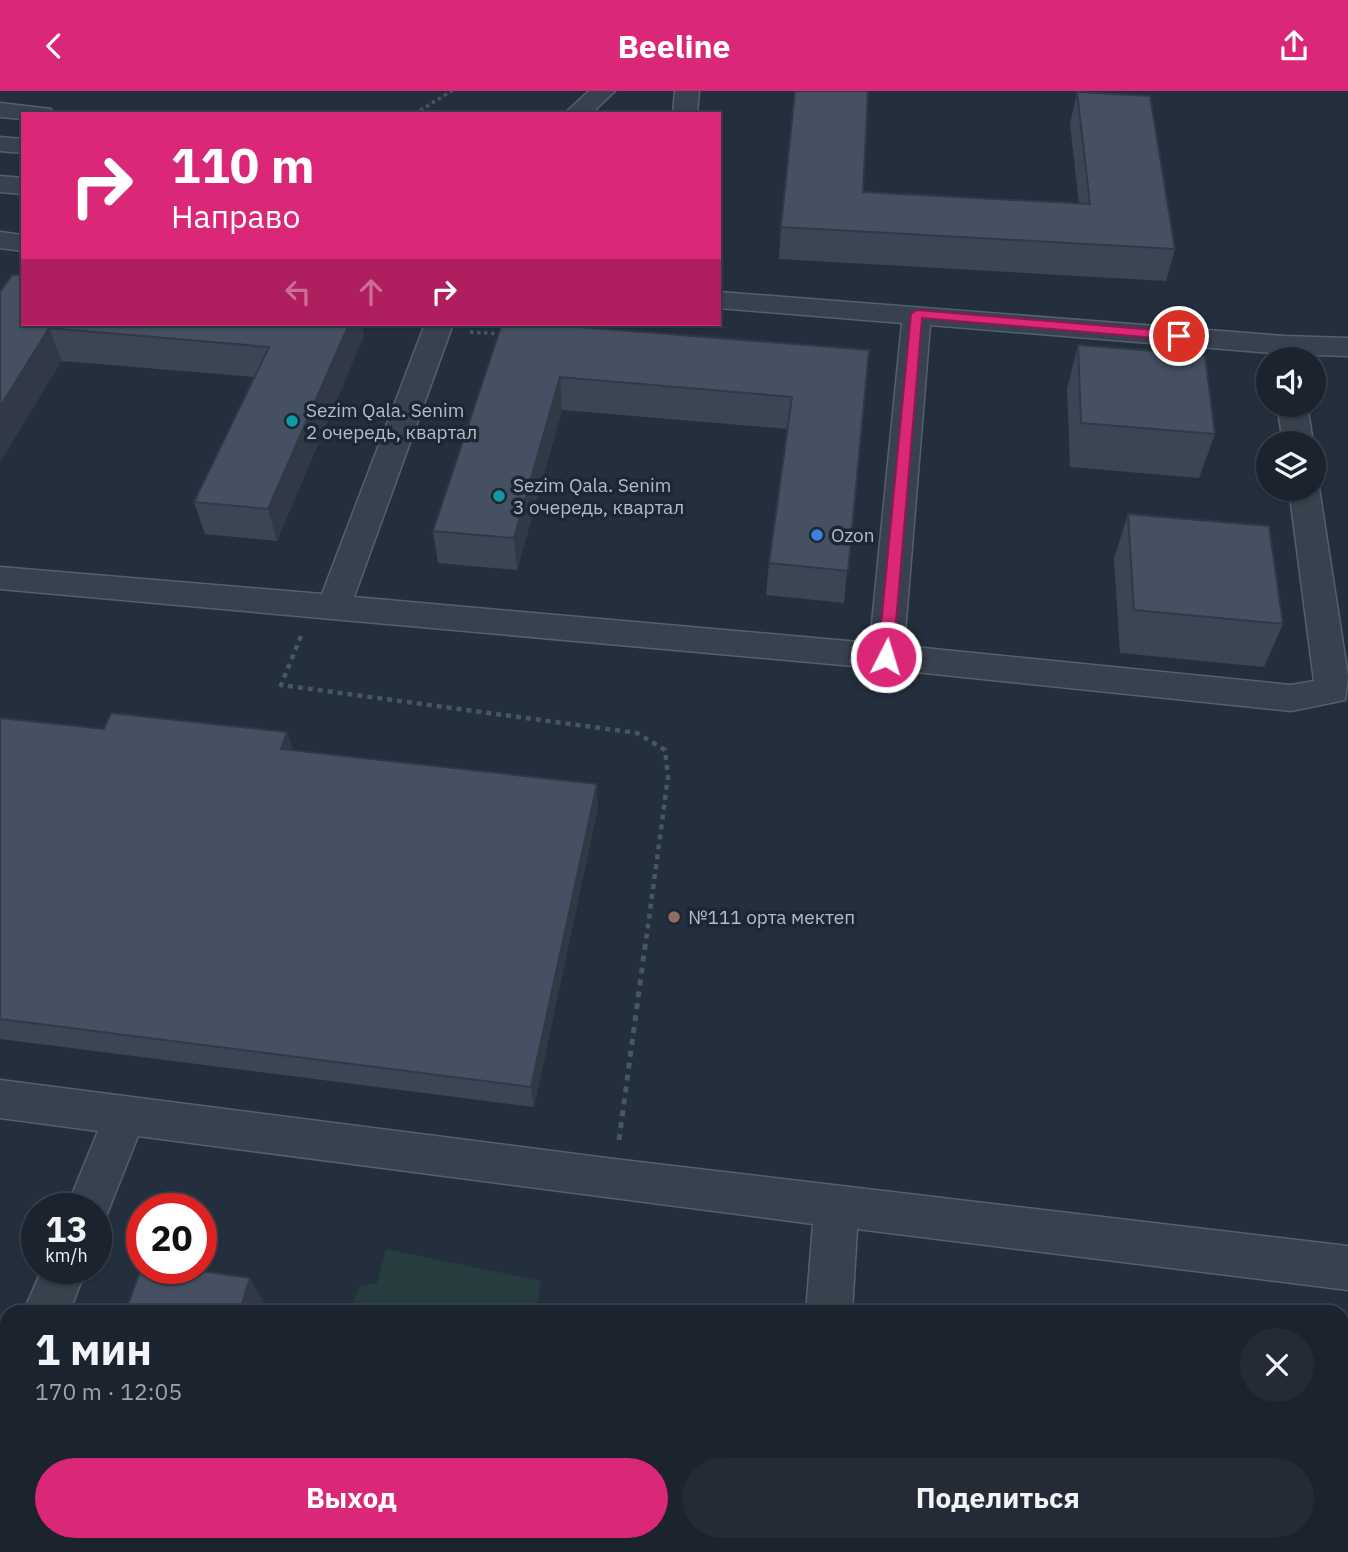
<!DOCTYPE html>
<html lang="ru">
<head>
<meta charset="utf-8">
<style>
  :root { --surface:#1b232e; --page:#242b36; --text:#f1f3f6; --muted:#a0a4aa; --line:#39404a; --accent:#db2777 }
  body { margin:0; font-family:"IBM Plex Sans",sans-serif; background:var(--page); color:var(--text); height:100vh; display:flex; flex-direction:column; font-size:26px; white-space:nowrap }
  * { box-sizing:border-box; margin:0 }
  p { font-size:23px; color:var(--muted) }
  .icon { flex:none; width:38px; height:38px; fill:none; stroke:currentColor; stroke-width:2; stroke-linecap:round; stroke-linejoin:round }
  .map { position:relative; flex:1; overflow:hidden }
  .panel { position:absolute; left:0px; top:1214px; width:1349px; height:247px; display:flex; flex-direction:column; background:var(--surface); border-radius:21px 21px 0 0; box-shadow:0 2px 5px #0004,0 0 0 2px var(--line) }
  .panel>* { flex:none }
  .banner { position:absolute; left:21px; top:21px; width:700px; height:214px; border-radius:0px; box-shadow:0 2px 5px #0004,0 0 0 2px var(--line); background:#db2777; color:#fff; overflow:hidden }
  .controls { position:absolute; left:1256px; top:256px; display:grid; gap:14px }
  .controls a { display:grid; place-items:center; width:70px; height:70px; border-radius:50%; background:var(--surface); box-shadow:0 2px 5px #0004,0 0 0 2px var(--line); font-size:35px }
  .speed { position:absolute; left:21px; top:1102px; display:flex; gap:14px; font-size:35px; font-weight:700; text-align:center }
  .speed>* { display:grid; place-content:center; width:91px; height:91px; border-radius:50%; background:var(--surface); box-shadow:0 2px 5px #0004,0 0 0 2px var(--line); line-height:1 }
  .speed small { font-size:18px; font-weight:400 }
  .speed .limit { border:10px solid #d22; background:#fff; color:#111 }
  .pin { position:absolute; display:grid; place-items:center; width:60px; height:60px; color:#fff; margin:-30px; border:4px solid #fff; border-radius:50%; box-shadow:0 2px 7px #0007 }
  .me { position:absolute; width:77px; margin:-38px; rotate:5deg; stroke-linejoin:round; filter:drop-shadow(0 0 5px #0008) }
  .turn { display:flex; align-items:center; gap:24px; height:147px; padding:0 35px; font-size:32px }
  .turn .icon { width:91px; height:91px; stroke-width:2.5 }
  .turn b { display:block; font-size:49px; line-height:60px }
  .lanes { display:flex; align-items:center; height:66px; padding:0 35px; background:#0003; justify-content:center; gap:35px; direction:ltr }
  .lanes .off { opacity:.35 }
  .round { display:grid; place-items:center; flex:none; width:74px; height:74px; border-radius:37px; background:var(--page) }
  .overview { display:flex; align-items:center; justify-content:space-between; height:119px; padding:0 35px }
  h1 { font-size:42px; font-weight:700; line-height:52px }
  .button { display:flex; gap:14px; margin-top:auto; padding:14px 35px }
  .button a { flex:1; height:80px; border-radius:42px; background:var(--accent); color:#fff; font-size:28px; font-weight:700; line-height:80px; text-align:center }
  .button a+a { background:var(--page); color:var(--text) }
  header { display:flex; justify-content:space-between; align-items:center; height:91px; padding:0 35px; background:var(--accent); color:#fff; font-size:32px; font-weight:700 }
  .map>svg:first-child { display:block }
  .green { fill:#263c3f }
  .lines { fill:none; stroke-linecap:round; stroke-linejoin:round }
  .minor-casing { stroke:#565f6c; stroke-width:3 }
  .path-far2 { stroke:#44595c; stroke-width:3.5; stroke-dasharray:3.5 3.5; stroke-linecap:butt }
  .path-far1 { stroke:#44595c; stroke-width:4.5; stroke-dasharray:5 5; stroke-linecap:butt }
  .path { stroke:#44595c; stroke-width:5; stroke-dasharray:6 6; stroke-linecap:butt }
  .minor { fill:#38414e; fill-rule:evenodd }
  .wall { fill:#3b4654 }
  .shaded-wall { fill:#303945 }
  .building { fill:#455162; stroke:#303945; stroke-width:2 }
  .route { fill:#db2777; stroke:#8e194d; stroke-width:2 }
  .culture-dot { fill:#0f9aa8; stroke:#1d2633; stroke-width:2.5 }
  .shop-dot { fill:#3f7fe0; stroke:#1d2633; stroke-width:2.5 }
  .education-dot { fill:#8d6e63; stroke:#1d2633; stroke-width:2.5 }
  .labels { text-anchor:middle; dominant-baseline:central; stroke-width:7; stroke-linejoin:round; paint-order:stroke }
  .poi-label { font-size:19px; fill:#b4bcc9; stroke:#1d2633; text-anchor:start }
</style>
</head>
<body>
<header><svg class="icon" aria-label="back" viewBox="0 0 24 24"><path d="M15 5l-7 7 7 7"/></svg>Beeline<svg class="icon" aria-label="share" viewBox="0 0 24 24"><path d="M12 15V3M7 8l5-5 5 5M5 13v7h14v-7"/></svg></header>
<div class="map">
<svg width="1348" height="1461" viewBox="0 0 1348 1461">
  <rect width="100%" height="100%" fill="#242f3e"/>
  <!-- green -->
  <g class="green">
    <polygon points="386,1158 541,1190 536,1221 350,1221 359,1196 377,1192"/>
    <polygon points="272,1454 497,1454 496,1461 270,1461"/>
    <polygon points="1124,1454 1301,1454 1302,1461 1124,1461"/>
  </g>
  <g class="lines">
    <defs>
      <g id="minor">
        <polygon points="589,0 615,0 591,23 564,23"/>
        <polygon points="675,0 699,0 697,23 673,23"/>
        <polygon points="0,12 51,18 54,23 23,23 23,28 0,26"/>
        <polygon points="0,46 23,48 23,62 0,60"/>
        <polygon points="0,85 23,87 23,103 0,101"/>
        <polygon points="0,141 23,144 23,160 0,157"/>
        <polygon points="719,201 1284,245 1348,247 1348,265 1284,263 930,234 904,555 1291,594 1314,590 1289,397 1314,397 1314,390 1319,397 1348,585 1345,609 1291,620 886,578 0,498 0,476 322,503 425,233 453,233 354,506 870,552 902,232 719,217"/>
        <polygon points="1277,313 1307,313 1313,352 1283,352"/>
        <polygon points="0,989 614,1068 1348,1155 1348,1199 857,1138 852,1222 806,1222 813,1133 138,1045 103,1133 96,1136 96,1118 66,1118 98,1040 0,1027"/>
        <polygon points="42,1178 86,1178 69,1222 23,1222"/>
        <polygon points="7,1295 7,1357 0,1360 0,1298"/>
        <polygon points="787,1454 837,1454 836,1461 786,1461"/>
      </g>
    </defs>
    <!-- minor casing -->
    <use href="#minor" class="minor-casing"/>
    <!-- path-far2 -->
    <g class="path-far2">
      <polyline points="414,23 452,0"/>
      <polyline points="375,233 405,235"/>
      <polyline points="470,241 503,243"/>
    </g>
    <!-- path-far1 -->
    <polyline class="path-far1" points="301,545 281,594 637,642 665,659 668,686 646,850"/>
    <!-- path -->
    <polyline class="path" points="619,1049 646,848"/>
    <!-- minor -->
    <use href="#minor" class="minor"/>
  </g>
  <!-- wall -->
  <g class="wall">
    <polygon points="1077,1 1175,158 1166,190 779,168 781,136 863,101 1079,113 1070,33"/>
    <polygon points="0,201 364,244 277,450 205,443 194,411 254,286 62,270"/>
    <polygon points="502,233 869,259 844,512 766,504 769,472 788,338 562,319 517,479 438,472 433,440"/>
    <polygon points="1078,254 1215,343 1199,387 1070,376 1067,298"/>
    <polygon points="1128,423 1283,533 1264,576 1120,562 1114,467"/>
    <polygon points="0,627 104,638 287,641 293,659 598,716 534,1016 0,948"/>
    <rect x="933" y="1454" width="133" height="7"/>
  </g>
  <!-- shaded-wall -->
  <g class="shaded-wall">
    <polygon points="349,233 362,233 364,244 277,450 268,418"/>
    <polygon points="49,237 62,270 0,371 0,316"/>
    <polygon points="560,286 562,319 517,479 514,447"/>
    <polygon points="287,641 294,665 281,658"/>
    <polygon points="597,693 598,716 534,1016 531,996"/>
    <polygon points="250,1187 263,1209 259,1222 239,1222"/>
    <polygon points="166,1454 188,1454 186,1461 164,1461"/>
  </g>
  <!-- building -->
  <g class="building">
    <polygon points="795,0 868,0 863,101 1090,113 1077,1 1150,5 1175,158 781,136"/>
    <polygon points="12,184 23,184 23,233 349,233 268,418 194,411 269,256 49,237 0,316 0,201"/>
    <polygon points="502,233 543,233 869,259 848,480 769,472 792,306 560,286 514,447 433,440"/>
    <polygon points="1078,254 1205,264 1215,343 1081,332"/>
    <polygon points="1128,423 1269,435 1283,533 1134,519"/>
    <polygon points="111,622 287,641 281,658 597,693 531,996 0,928 0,627 104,638"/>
    <polygon points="142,1175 142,1178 186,1178 250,1187 239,1222 125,1222"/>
    <polygon points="42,1454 166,1454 164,1461 40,1461"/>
    <polygon points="572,1454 703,1454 702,1461 571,1461"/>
    <polygon points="942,1454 1066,1454 1066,1461 941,1461"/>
  </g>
  <!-- route -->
  <polygon class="route" points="917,219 1179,241 1185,245 1179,249 922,227 893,566 886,571 878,566 911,223"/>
  <!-- markers -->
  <g class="culture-dot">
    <circle cx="292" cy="330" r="7"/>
    <circle cx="499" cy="405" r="7"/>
  </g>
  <circle class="shop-dot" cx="817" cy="444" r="7"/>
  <circle class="education-dot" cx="674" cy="826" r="7"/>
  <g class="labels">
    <!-- poi labels -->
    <g class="poi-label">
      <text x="306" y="319">Sezim Qala. Senim<tspan x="306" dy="22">2 очередь, квартал</tspan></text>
      <text x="513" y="394">Sezim Qala. Senim<tspan x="513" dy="22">3 очередь, квартал</tspan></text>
      <text x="831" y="444">Ozon</text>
      <text x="688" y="826">№111 орта мектеп</text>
    </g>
  </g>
</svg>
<div class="controls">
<a><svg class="icon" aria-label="sound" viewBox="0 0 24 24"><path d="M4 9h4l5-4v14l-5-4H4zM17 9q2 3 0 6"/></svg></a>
<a><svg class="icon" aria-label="layers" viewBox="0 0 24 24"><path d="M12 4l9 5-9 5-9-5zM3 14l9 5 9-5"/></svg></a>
</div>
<div class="speed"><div>13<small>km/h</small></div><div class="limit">20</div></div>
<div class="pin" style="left:1179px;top:245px;background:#d93025"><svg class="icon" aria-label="arrive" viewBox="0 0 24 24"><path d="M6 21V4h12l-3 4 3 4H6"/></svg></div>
<svg class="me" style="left:886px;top:566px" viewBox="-20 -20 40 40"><circle r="17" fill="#db2777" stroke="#fff" stroke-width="3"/><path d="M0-11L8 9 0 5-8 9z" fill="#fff"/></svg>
<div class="banner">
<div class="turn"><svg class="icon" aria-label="right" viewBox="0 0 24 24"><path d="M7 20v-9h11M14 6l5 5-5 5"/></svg><div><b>110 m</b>Направо</div></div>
<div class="lanes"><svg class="icon off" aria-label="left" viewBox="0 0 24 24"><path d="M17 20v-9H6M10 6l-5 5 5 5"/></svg><svg class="icon off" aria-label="ahead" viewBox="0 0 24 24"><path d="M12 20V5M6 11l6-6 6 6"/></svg><svg class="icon" aria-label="right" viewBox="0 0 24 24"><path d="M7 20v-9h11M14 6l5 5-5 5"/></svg></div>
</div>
<section class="panel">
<div class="overview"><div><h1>1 мин</h1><p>170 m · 12:05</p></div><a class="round"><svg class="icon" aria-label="close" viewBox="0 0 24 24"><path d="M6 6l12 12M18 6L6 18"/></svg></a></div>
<div class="button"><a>Выход</a><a>Поделиться</a></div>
</section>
</div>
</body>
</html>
